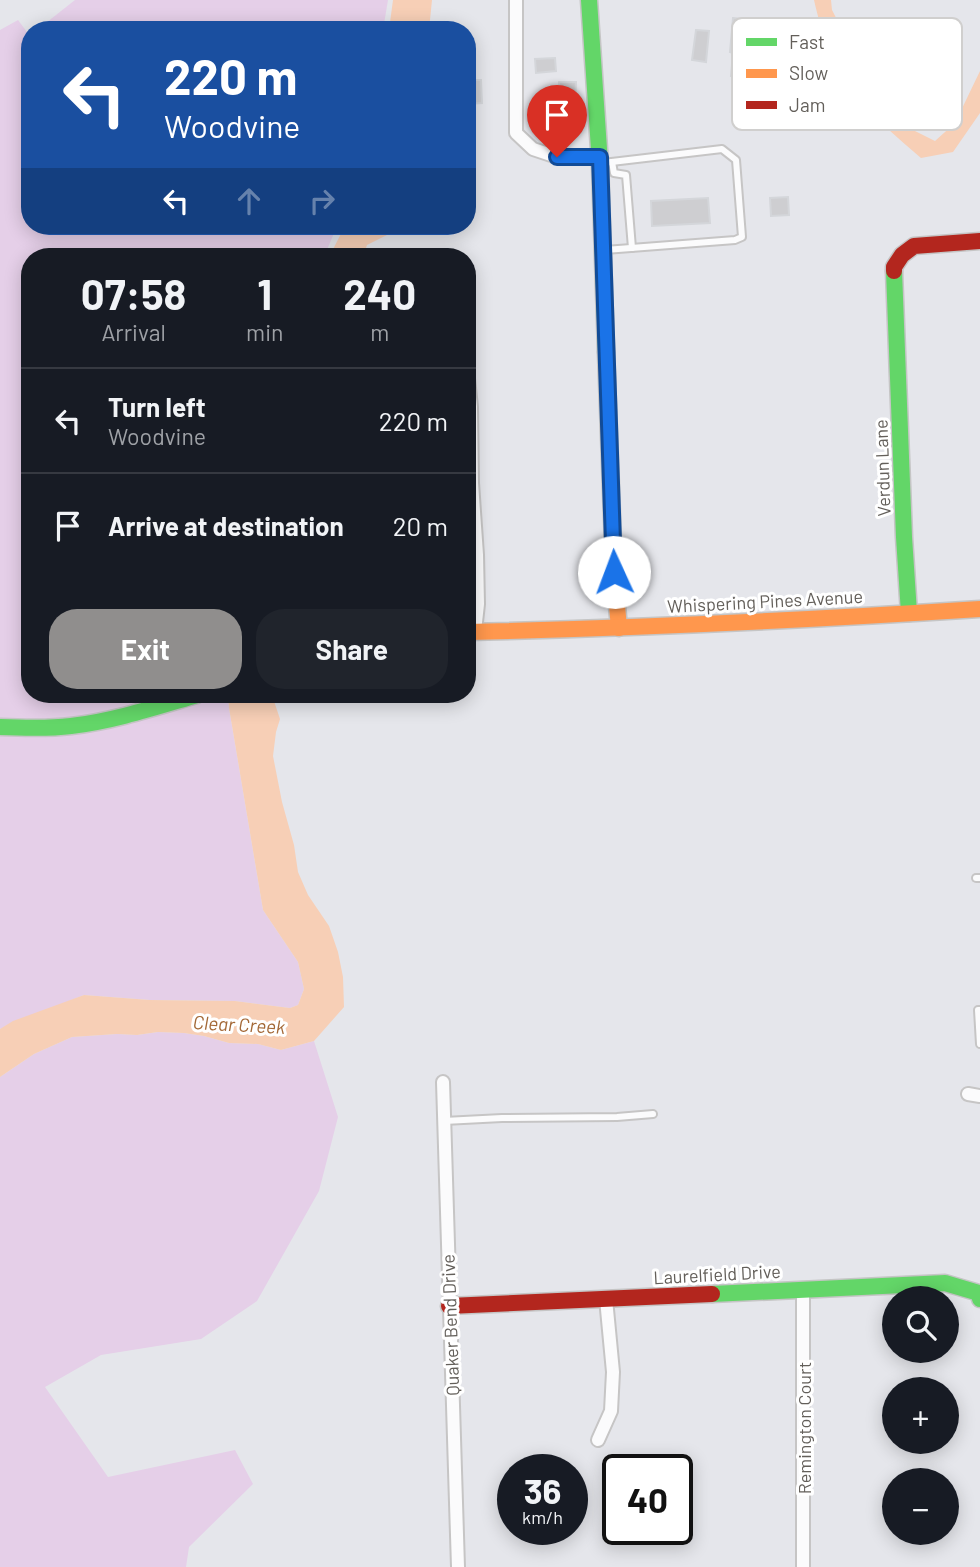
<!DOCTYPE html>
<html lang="en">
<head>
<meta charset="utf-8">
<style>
  :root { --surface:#171b24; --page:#20242c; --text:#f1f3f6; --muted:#9ea1a6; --line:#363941; --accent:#908e8d }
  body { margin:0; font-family:Barlow,sans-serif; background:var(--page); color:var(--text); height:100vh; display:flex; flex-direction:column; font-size:26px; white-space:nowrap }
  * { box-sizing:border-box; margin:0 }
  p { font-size:23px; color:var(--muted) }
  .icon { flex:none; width:38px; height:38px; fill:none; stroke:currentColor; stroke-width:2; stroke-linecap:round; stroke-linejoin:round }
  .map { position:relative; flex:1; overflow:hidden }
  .panel { position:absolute; left:21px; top:248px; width:455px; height:455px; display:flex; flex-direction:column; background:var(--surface); border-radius:28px; box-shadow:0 4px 18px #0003 }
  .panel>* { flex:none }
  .banner { position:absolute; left:21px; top:21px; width:455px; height:214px; border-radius:28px; box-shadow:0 4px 18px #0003; background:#1a4fa0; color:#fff; overflow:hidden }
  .fabs { position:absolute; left:882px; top:1286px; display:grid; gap:14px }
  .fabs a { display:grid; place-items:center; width:77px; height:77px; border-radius:50%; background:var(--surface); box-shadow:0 4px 18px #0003; font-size:35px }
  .speed { position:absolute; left:497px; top:1454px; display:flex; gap:14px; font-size:35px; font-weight:700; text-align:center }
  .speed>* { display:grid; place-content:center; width:91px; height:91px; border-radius:50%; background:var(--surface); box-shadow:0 4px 18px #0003; line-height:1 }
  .speed small { font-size:18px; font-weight:400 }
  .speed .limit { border:4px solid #111; border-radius:10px; background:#fff; color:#111 }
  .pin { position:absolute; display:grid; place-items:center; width:60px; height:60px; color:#fff; margin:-72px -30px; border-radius:50% 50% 50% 0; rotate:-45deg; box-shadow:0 0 7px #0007 }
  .pin .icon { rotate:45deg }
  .me { position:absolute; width:77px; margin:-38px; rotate:358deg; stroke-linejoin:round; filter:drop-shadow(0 0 5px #0008) }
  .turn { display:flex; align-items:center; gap:24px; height:147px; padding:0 28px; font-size:32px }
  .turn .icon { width:91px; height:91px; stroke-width:2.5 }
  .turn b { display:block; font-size:49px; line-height:60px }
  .lanes { display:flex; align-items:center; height:66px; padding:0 28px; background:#0003; justify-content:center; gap:35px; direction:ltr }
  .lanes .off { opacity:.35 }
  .eta { display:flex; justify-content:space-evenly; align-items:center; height:119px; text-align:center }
  .eta b { font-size:42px; font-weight:700; line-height:49px }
  .cta { display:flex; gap:14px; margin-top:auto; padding:14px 28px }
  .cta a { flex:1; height:80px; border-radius:28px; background:var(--accent); color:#fff; font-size:28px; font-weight:700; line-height:80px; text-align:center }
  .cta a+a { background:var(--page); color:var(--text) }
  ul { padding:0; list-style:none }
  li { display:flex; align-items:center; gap:21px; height:105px; padding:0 28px; border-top:2px solid var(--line) }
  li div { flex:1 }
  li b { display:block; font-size:26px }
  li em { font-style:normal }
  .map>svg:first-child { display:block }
  .green { fill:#e5cfe8 }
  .water { fill:#f7cfb6 }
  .building { fill:#ceced1; stroke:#d4d6da; stroke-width:2 }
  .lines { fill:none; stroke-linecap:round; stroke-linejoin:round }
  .lane-casing { stroke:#c6c5c5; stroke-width:10 }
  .street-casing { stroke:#c6c5c5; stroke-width:16 }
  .fast-casing { stroke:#c5c5c5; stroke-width:19 }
  .slow-casing { stroke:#c5c5c5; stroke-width:19 }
  .jam-casing { stroke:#c5c5c5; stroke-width:19 }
  .lane { stroke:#fbfbfc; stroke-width:6 }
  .street { stroke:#fbfbfc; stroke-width:12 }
  .fast { stroke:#63d668; stroke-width:16 }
  .slow { stroke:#ff974d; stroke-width:16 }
  .jam { stroke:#b3261e; stroke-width:16 }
  .route-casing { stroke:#114b97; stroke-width:18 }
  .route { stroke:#1a73e8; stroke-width:12 }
  .labels { text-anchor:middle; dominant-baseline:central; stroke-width:6; stroke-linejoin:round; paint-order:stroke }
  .street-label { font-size:18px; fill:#635f5a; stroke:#fff }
  .water-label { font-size:19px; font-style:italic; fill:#a36836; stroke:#fff }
  .key { fill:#fff; stroke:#d0cfce; stroke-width:2 }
  .key-label { font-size:19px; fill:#635f5a }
</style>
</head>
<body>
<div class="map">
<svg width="980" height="1567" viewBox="0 0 980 1567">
  <rect width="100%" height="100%" fill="#e5e6eb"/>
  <!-- green -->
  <g class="green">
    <polygon points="75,0 388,0 383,30 37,30"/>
    <polygon points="18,20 30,36 30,226 337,226 324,257 30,257 30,695 228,695 229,708 263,910 298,962 304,989 298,1005 290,1008 235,1001 150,1000 84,995 0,1029 0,30"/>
    <polygon points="158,1032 184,1033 204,1036 229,1043 258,1044 281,1050 314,1041 338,1117 319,1191 257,1301 201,1339 101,1355 45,1387 108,1477 235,1450 253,1484 189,1547 186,1567 0,1567 0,1077 34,1054 72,1037 117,1034 137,1035"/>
  </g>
  <!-- water -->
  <g class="water">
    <polygon points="393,0 432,0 429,30 389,30"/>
    <path d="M814,0H831L832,10L864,72L913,130L935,141L955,123L980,71V113L953,152L921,158C898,138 874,118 854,94C834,70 821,31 814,0Z"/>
    <polygon points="345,226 388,226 387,235 367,245 363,257 329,257"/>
    <polygon points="228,695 272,695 280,719 276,732 273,756 282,802 294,845 298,872 308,895 329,926 338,952 343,977 344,1007 314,1041 281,1050 258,1044 229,1043 204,1036 184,1033 158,1032 137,1035 117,1034 72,1037 34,1054 0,1077 0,1029 13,1021 84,995 150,1000 235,1001 290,1008 298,1005 304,989 298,962 263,910 229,708"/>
  </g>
  <!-- building -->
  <g class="building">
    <polygon points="733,18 751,20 744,77 731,76 733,53 730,52"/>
    <polygon points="696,30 709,31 706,62 692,60"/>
    <polygon points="555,58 556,71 536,73 535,59"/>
    <polygon points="467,80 481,80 482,103 467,104"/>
    <polygon points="559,82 576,82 575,104 558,104"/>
    <polygon points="788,197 789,215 771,216 770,198"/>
    <polygon points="708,198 710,223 652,226 651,201"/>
  </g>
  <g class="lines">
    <defs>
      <g id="lane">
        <polyline points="612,162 614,173 626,175 632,248"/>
        <polyline points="603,163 722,149 736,160 742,237 735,240 605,250"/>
        <polyline points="976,878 980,878"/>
        <polyline points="980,1010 978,1010 980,1044"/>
        <polyline points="444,1121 502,1118 617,1117 653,1114"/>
      </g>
      <g id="street">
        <polyline points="516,0 516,133 533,149 557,157 600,157"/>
        <polyline points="467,369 471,407 472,483 477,555 478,604 475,631"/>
        <polyline points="443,1082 458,1567"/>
        <polyline points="968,1094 980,1096"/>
        <polyline points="598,1440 611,1411 613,1372 606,1299"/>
        <polyline points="803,1567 803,1290"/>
      </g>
      <g id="fast">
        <polyline points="589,0 600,164 606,352"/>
        <polyline points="894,271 904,537 909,613"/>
        <path d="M0,727C23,728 47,729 71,726C114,721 156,707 197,695"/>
        <polyline points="712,1294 945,1283 979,1293 980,1299"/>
      </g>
      <g id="slow">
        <polyline points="606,352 614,572 619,628"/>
        <path d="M467,632C638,628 809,620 980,609"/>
      </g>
      <g id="jam">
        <polyline points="894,271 894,267 902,255 914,246 980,241"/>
        <polyline points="449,1306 712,1294"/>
      </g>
    </defs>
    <!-- lane casing -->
    <use href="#lane" class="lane-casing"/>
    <!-- street casing -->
    <use href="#street" class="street-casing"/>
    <!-- fast casing -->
    <use href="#fast" class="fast-casing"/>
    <!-- slow casing -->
    <use href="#slow" class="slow-casing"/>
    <!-- jam casing -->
    <use href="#jam" class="jam-casing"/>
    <!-- lane -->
    <use href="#lane" class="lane"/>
    <!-- street -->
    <use href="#street" class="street"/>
    <!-- fast -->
    <use href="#fast" class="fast"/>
    <!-- slow -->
    <use href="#slow" class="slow"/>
    <!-- jam -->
    <use href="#jam" class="jam"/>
  </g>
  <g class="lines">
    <defs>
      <polyline id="route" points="557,157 600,157 614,572"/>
    </defs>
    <!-- route casing -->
    <use href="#route" class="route-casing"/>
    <!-- route -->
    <use href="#route" class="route"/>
  </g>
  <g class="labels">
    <!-- street labels -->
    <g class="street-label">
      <text transform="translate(882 468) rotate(-92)">Verdun Lane</text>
      <text transform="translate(765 601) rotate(-3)">Whispering Pines Avenue</text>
      <text transform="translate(717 1274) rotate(-3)">Laurelfield Drive</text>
      <text transform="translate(450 1325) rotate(-92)">Quaker Bend Drive</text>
      <text transform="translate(804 1428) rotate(-90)">Remington Court</text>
    </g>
    <!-- water labels -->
    <g class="water-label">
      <text transform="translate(239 1024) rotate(3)">Clear Creek</text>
    </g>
  </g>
  <!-- legend -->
  <rect x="732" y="18" width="230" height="112" rx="10" class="key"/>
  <rect x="746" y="38" width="31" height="8" fill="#63d668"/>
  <rect x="746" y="69" width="31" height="9" fill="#ff974d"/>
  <rect x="746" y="101" width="31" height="8" fill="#b3261e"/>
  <g class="key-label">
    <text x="789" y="49">Fast</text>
    <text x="789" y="80">Slow</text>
    <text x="789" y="112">Jam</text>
  </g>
</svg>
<div class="fabs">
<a><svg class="icon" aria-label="search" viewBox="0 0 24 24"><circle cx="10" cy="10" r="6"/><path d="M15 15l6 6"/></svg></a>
<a>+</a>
<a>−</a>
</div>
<div class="speed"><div>36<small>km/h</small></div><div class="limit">40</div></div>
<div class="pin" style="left:557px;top:157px;background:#d93025"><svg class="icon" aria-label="arrive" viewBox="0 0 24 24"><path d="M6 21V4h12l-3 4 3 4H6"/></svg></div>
<svg class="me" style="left:614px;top:572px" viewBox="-20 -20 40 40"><circle r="19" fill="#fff"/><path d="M0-13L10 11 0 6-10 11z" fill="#1a73e8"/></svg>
<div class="banner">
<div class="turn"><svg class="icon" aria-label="left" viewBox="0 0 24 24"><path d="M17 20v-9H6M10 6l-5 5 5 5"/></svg><div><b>220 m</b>Woodvine</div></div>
<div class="lanes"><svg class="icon" aria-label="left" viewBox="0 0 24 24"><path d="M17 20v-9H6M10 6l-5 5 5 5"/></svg><svg class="icon off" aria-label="ahead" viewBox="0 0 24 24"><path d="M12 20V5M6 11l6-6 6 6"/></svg><svg class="icon off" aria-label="right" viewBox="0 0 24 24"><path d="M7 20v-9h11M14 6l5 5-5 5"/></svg></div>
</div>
<section class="panel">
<div class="eta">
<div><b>07:58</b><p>Arrival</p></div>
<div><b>1</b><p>min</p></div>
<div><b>240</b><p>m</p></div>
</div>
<ul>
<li><svg class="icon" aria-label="left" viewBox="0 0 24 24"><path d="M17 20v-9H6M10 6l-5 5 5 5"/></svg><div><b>Turn left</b><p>Woodvine</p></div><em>220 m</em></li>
<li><svg class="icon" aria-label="arrive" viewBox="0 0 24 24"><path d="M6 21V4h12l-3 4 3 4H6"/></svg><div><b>Arrive at destination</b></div><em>20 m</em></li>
</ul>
<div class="cta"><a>Exit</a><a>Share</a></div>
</section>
</div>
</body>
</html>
